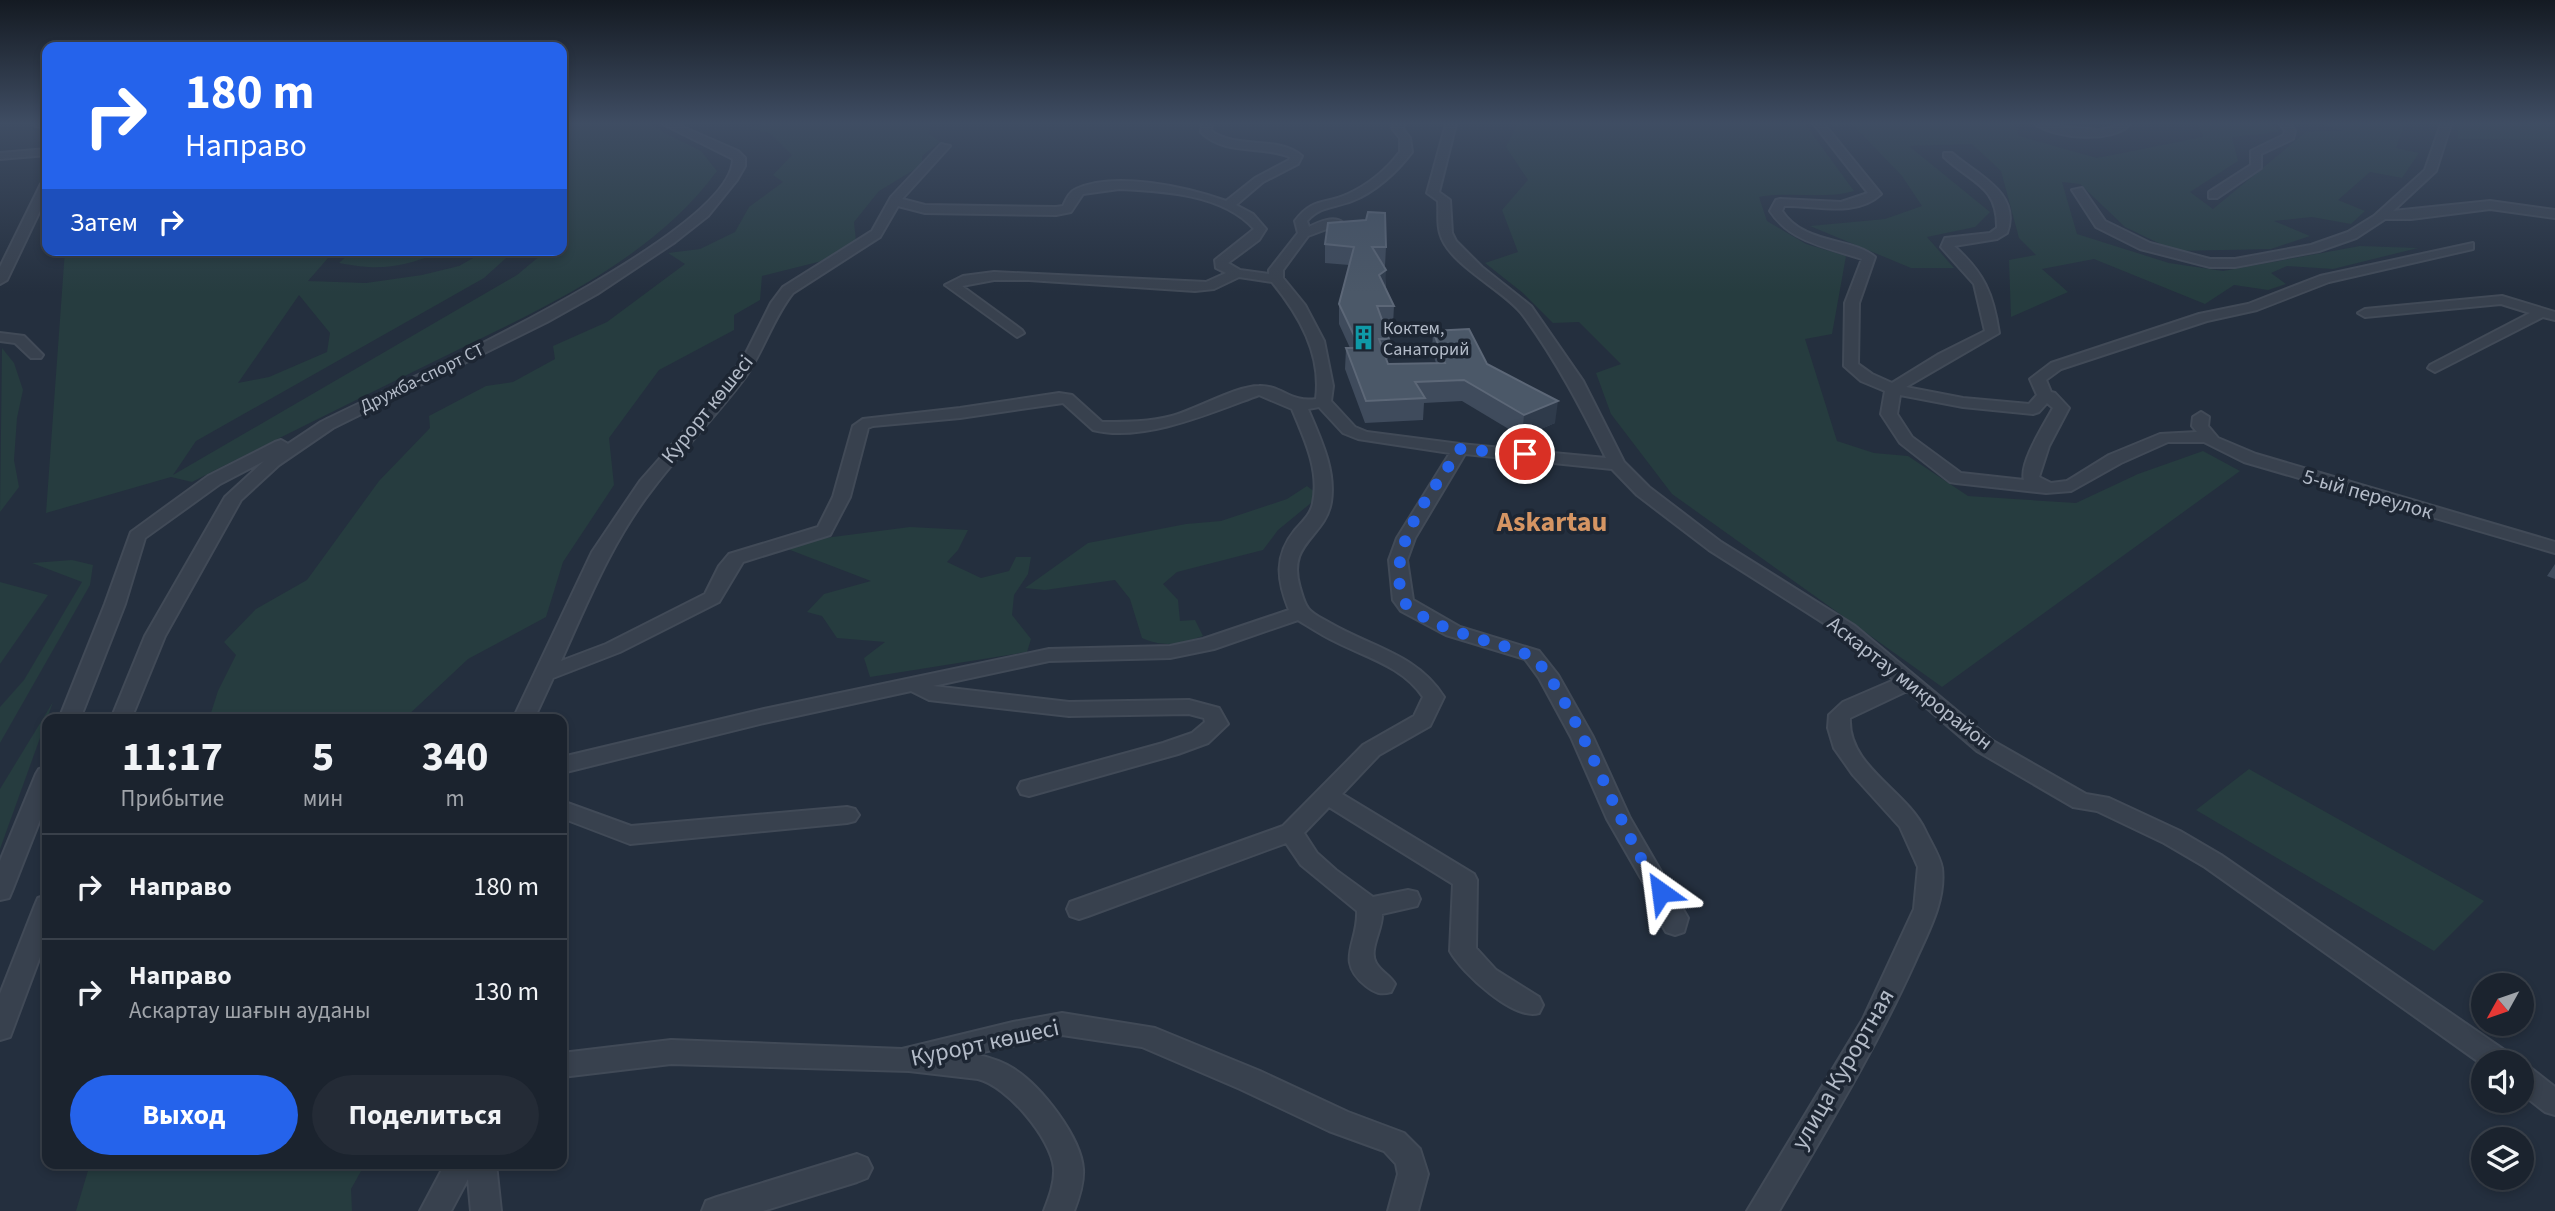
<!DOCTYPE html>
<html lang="ru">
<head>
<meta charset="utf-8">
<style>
  :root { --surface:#1b232e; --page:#242b36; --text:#f1f3f6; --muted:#a0a4aa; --line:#39404a; --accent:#2563eb }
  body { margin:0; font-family:"Source Sans 3",sans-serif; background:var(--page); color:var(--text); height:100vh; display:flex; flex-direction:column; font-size:26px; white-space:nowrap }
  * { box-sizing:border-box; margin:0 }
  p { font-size:23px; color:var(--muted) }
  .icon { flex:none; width:38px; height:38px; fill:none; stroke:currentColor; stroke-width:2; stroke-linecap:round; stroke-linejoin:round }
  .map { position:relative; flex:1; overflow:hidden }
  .panel { position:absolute; left:42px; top:714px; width:525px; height:455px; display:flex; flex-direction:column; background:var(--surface); border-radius:14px; box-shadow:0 4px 10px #0003,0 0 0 2px var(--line) }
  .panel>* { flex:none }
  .hud { position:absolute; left:42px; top:42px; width:525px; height:214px; border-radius:14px; box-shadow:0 4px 10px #0003,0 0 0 2px var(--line); background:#2563eb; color:#fff; overflow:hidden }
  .needle { width:46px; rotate:230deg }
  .buttons { position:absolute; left:2471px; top:973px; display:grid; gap:14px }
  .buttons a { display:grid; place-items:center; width:63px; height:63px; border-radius:50%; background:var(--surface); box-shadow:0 4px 10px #0003,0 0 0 2px var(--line); font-size:35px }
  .pin { position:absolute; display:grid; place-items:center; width:60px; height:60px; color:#fff; margin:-30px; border:4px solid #fff; border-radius:50%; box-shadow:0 2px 7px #0007 }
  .me { position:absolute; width:77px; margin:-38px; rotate:329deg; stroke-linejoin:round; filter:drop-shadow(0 0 5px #0008) }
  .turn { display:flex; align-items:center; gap:24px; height:147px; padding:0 28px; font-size:32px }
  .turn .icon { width:91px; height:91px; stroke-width:2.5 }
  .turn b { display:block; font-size:49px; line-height:60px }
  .then { display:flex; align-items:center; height:66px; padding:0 28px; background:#0003; gap:14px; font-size:26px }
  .eta { display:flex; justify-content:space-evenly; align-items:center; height:119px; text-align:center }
  .eta b { font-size:42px; font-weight:700; line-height:49px }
  .button { display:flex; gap:14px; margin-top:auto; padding:14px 28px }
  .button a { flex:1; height:80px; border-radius:42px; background:var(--accent); color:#fff; font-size:28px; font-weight:700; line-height:80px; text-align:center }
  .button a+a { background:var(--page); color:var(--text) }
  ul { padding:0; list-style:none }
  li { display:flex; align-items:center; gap:21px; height:105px; padding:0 28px; border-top:2px solid var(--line) }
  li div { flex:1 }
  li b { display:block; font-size:26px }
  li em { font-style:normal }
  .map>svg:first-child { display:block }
  .green { fill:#263c3f; fill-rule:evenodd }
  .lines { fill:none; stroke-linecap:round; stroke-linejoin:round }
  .street-casing { stroke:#414a57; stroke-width:4 }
  .street { fill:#38414e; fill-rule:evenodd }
  .wall { fill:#3f4b5c }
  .shaded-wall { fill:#2f3b4b }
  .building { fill:#4b5868; stroke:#5c6777; stroke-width:2 }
  .route { stroke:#2563eb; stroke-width:12; stroke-dasharray:0 21.6 }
  .labels { text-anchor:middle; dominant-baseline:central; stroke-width:7; stroke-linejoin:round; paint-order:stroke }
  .far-poi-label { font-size:18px; fill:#b4bcc9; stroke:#1d2633; text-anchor:start }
  .far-street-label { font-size:18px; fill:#b4bcc9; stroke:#1d2633 }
  .street-label { font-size:21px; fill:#b4bcc9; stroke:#1d2633 }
  .near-street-label { font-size:24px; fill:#b4bcc9; stroke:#1d2633 }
  .district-label { font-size:28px; font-weight:bold; fill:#d59563; stroke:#1d2633 }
</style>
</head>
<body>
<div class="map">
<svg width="2555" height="1211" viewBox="0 0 2555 1211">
  <rect width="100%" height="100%" fill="#242f3e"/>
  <!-- green -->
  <g class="green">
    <path d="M562,124H651L665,133L701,151L717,171C648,265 531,313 429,364C350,403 271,442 192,482L171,477L46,513L65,250H335L308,281L366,283L422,275L459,266L487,250H515L484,278L196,441L173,475L517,275L547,250H562ZM299,295L330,333L327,352L269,377L238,383Z"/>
    <polygon points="761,124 931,124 929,134 940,142 922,156 922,165 879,191 854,222 856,241 826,260 762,276 760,300 734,315 734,330 659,370 609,438 614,485 563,562 546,617 468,659 404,719 209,719 218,691 236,655 224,642 256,609 307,580 379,481 430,428 429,416 486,386 513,382 555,359 553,346 607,322 685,264 668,253 700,249 735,232 749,207 783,182 773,175 792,155 771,134 751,128"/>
    <path d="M1517,124H1805L1854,191C1823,200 1790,191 1759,197L1767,221L1806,244L1846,256L1832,334L1805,339L1837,441L1874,453L1908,456L1968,496L2076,503L2138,474L2203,451L2240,471L1942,687L1672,494L1611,414L1596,373L1621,364L1579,322L1553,323L1523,293L1485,263L1518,252L1502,210L1528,180L1506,147Z"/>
    <polygon points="1832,124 2015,124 2019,136 2097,158 2203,137 2198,124 2272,124 2279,132 2232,137 2238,161 2190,192 2213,209 2306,132 2343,131 2322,124 2405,124 2396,148 2419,153 2402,178 2370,172 2338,200 2365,211 2351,224 2312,217 2274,221 2310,236 2271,249 2175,251 2125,227 2080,184 2062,182 2077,234 2169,263 2223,271 2360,246 2418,248 2333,269 2287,266 2271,273 2286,284 2268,290 2234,285 2205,304 2094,259 2042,269 2068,292 2011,317 2009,260 2036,255 2019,238 2001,171 1972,144 1909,146 1990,212 1975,227 1927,237 1954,268 1911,268 1810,226 1885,219 1922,206 1902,176 1853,125 1833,126"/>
    <polygon points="2458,124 2541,124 2555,131 2555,140 2458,139"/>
    <path d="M353,250H448C404,266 385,272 339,263Z"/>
    <polygon points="2,348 14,363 23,390 17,418 14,460 19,487 0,512"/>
    <path d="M1307,486L1316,493L1311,503L1278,530L1263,550L1177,572L1163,584L1178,600L1180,621L1195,620L1203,636C1179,644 1165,648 1142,638L1130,599L1115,580L1045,590L1025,588L1088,543L1186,524L1221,521L1287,499Z"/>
    <polygon points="910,527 968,530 958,550 947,562 981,578 1009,571 1016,557 1031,557 1028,574 1014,595 1012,615 1031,639 1027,652 870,677 864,658 885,642 837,638 822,616 807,612 824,594 871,581 785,548 794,542"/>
    <polygon points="72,560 93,565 90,585 0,743 0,707 24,680 82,582 32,563"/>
    <polygon points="0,582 48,595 0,664"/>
    <polygon points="53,702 0,849 0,789"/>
    <polygon points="2249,769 2484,901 2434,951 2196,810"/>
    <polygon points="90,1164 365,1164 351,1189 352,1211 76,1211"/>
  </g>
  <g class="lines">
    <defs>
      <g id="street">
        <polygon points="35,124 47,124 47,128 36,126"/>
        <path d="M663,124H676L738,151L745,158V166L737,180L708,216L675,242L597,294L547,322L333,428L279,465L241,500L165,636L131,719H111L145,636L225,497L264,461L220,484L145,538L125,604L80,719H59L105,604L131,532L208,476L275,442L281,440L288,444L321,422C391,387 733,235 733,159Z"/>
        <path d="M1202,124H1212L1211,131C1238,150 1277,135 1302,156L1298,164L1263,182L1236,205L1253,214L1266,229L1259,240L1228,263L1240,270L1269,274V270L1298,233L1295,221C1313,197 1325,205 1348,194C1368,185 1387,169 1400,152V138L1392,128L1395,124H1405L1402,128L1410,138L1412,152C1397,172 1375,192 1352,201C1334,208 1320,206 1307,221L1309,227C1319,222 1334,215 1343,223L1308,236L1283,270V278L1305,305L1324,341L1333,386L1331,401L1355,427L1367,432L1460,444L1606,458C1581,408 1556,360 1523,315C1505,290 1448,265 1440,233C1437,224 1439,212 1438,201L1427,193L1446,124H1456L1439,192L1450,200L1452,233L1456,241L1482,267L1531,306L1583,381L1624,462L1649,487L1721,542L1855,626L1993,741L2086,794L2109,798L2180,831L2221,855L2510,1054L2514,1062H2483V1065L2205,867L2164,843L2097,811L2073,807L1977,751L1907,691L1850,718C1847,766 1906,790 1925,830C1930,841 1940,856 1942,868C1946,902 1927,934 1914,964C1875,1050 1826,1130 1779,1211H1747L1863,1019L1914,909L1918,867L1900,827L1853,775L1834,748L1828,728L1829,715L1843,702L1894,680L1841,634L1709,550L1637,495L1612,469L1465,454L1415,538L1407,560L1413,600L1460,627L1539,651L1558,675L1593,737L1630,818L1688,918L1684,932L1675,935L1666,932L1662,925L1664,918L1607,819L1571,737L1539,678L1525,659L1446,635L1401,611L1393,600L1389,560L1397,538L1450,453L1358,439L1343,433L1319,407L1308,409C1320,438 1336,469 1331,502C1325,538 1286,542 1300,588C1302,594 1304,603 1308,608C1312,614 1323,619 1330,623C1371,647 1417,654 1444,697L1430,726L1379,755L1342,794L1474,874L1477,880L1476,948L1496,970L1539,997L1543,1005L1539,1013C1514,1021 1462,973 1450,951L1453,884L1329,807L1304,833L1317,853L1336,870L1373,897L1408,890L1417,892L1420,899L1417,906L1382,914C1383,929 1368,950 1376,963C1381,972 1390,975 1395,984L1391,992C1381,995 1375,993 1366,986C1334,961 1359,942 1357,911L1301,865L1286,843L1088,916L1079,919L1070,916L1067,909L1070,902L1283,826L1363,745L1414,716L1423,697C1403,667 1368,658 1336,642C1323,636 1311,628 1298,620L1214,649L1170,658L1049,661L933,686L1069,702L1189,700L1219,708L1228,724L1208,743L1178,754L1029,796L1021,794L1018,788L1021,782L1163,743L1192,733L1205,722L1204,718L1189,714L1069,716L929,700L911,691L764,723L562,773V757L764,709L1049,649L1170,646L1203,639L1289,610C1277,580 1274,556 1295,530C1303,521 1311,514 1313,503C1320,470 1304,438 1292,409L1259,395C1213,412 1143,443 1093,430L1063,403L960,418L873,426L868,428L850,497L830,535L743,562L719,602L620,652L553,678L534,719H513L592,552L640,481L722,388L744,357L771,303L783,287L872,231L891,197L941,144L950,146L902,199L925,205L1056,207L1063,206C1066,200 1069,192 1076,189C1115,171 1187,187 1226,201L1255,178L1289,160L1290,157C1261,145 1225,156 1201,132ZM1119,189C1163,191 1223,194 1254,229L1215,260L1216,268L1226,273L1206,282L994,272L963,276L945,285L1017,337L1024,333L1022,330L962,286L994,280H1029L1195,291L1214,289L1239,277L1272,282C1299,315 1322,354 1316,399C1290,403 1282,385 1259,386C1236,386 1197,409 1172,416C1150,422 1126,422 1102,422L1072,395L1059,393L960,408L863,419L853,426L833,497L818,527L729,554L719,566L705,594L606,644L561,661C588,601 613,539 654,487C683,449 717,415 746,376C764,350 773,318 793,293L880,237L898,206L925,213L1056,215L1071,212L1083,194Z"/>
        <path d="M1814,124H1824L1881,194C1856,218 1815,205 1784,206L1782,211C1804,245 1852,237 1875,257L1859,303L1858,364L1872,374L1892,383L1939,354L1985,331L1974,284L1941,247L1945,238L1990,233L1997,228C1998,185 1971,183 1944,157V153H1952C1975,174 2022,192 2007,233L1997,239L1954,246C1984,273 1993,293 1999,333L1906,387L1963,398L2029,404L2037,395L2030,379L2051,363L2199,314L2248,304L2320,276L2473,243V249L2329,282L2257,310L2207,321L2061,369L2046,380L2051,392L2055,393L2069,408L2049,446L2039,477L2051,483L2067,481L2109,455L2160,434L2197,432L2192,426L2193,417L2201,412L2209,417L2208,426L2218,438L2256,454L2555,542V553L2244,462L2204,442H2168L2121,463L2071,491L2046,493L1956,483L1950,482L1900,443L1881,414L1885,391L1861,381L1844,366L1845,303L1862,259C1829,248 1790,242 1770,211L1776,200L1780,199L1841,202L1868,193ZM1900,395L1963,407L2033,414L2039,412L2047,403L2053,408C2044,425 2019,463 2024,480L1961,473L1912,437L1897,414Z"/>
        <path d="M2035,124L2098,130C2110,129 2119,123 2130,124C2113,144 2055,138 2035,124Z"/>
        <polygon points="2280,124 2290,124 2295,131 2293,139 2261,154 2261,168 2217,198 2209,198 2209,192 2251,165 2251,151 2284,135 2285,131"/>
        <polygon points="2441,124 2451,124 2436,171 2393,211 2490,201 2555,210 2555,218 2490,209 2411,219 2385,219 2356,238 2319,251 2235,267 2210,267 2140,249 2096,227 2072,190 2082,188 2105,221 2150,243 2210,259 2235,259 2311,245 2348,232 2374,216 2425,170"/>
        <polygon points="47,149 47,155 0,159 0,153"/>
        <polygon points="47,181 47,196 7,280 0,284 0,267 41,184"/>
        <polygon points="334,250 327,255 321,251 321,250"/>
        <polygon points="2502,296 2555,312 2555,320 2543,317 2435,372 2428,368 2430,365 2530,313 2501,304 2365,317 2358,313 2365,309"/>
        <polygon points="0,333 24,336 43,355 41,358 31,358 15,343 0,341"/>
        <polygon points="47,766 47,802 12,891 9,898 0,900 0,861 36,774 39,769"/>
        <polygon points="562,801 631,826 847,807 855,809 859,815 855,821 847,823 630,844 562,818"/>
        <polygon points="47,895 47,938 13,1029 10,1037 0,1040 0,994 35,905 38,898"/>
        <path d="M1062,1013L1155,1028L1260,1071L1348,1112L1404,1133L1420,1149L1428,1174L1418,1211H1388L1398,1174L1396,1164L1384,1151L1329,1131L1240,1089L1142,1047L1062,1035L974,1054C988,1057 1002,1061 1014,1069C1041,1086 1081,1137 1083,1169C1084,1183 1079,1198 1074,1211H1044C1049,1198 1055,1183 1054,1168C1051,1138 1007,1086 978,1079L909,1071L671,1064L562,1077V1053L671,1040L902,1049L1013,1022Z"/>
        <polygon points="2522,1066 2532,1069 2555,1087 2555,1115 2545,1112 2522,1094"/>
        <polygon points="857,1154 867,1158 872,1168 867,1178 857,1182 763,1211 702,1211 706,1201 717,1197"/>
        <polygon points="445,1164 496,1164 501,1211 471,1211 468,1179 451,1211 420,1211"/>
      </g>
    </defs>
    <!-- street casing -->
    <use href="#street" class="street-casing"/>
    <!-- street -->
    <use href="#street" class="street"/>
  </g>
  <!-- wall -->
  <g class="wall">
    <polygon points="1325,244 1386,247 1385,266 1384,266 1386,288 1394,306 1393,325 1384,326 1389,339 1388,359 1386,359 1388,364 1436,363 1432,351 1433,331 1487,364 1555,423 1522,437 1462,401 1424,403 1423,420 1365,423 1345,369 1346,348 1350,348 1339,324 1339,304 1349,265 1325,263"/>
    <polygon points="2555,564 2555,579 2547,576"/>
  </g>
  <!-- shaded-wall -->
  <g class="shaded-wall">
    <polygon points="1386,270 1385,289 1379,275"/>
    <polygon points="1558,401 1555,423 1522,437 1524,415"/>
  </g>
  <!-- building -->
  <polygon class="building" points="1368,212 1385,213 1386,247 1372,247 1386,270 1379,275 1394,306 1377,306 1389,339 1379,339 1388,364 1445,363 1433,331 1469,329 1487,364 1558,401 1524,415 1464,380 1415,382 1425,398 1366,401 1346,348 1360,348 1339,304 1354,247 1325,244 1328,223 1366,220"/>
  <!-- sky -->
  <linearGradient id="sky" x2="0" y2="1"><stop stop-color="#141a22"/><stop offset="0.42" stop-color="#3f4d63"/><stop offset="1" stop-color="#3f4d63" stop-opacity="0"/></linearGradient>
  <rect width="2555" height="293" fill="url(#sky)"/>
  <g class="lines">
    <!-- route -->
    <path class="route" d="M1525,454L1460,449C1434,490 1392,537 1400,587C1401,594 1402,601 1408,606C1430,625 1463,634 1490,642C1516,650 1532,651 1548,675C1593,743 1616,823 1661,892"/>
  </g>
  <!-- icons -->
  <defs>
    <symbol id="building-bare" viewBox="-9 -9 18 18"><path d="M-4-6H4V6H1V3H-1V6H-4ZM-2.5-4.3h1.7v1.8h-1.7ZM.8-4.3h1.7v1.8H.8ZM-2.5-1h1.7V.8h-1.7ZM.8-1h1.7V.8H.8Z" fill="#0f9aa8" stroke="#1d2633" stroke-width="2.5" paint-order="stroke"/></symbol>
  </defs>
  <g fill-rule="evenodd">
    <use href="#building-bare" x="1346" y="320" width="35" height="35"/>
  </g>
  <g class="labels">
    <!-- far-poi labels -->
    <g class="far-poi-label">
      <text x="1383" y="328">Коктем,<tspan x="1383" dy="21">Санаторий</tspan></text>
    </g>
    <!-- far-street labels -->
    <g class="far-street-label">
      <text transform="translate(422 378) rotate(-26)">Дружба-спорт СТ</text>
    </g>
    <!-- street labels -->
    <g class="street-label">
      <text transform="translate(707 409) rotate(-51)">Курорт көшесі</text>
      <text transform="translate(2368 494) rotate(16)">5-ый переулок</text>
      <text transform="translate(1910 683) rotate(38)">Аскартау микрорайон</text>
    </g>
    <!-- near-street labels -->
    <g class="near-street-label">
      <text transform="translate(985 1043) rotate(-12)">Курорт көшесі</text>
      <text transform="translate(1843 1069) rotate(-60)">улица Курортная</text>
    </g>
    <!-- district labels -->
    <g class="district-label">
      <text x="1552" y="522">Askartau</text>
    </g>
  </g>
</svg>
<div class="buttons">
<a><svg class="needle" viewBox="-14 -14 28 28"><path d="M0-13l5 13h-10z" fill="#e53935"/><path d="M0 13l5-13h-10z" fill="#a0a4aa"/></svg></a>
<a><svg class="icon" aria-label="sound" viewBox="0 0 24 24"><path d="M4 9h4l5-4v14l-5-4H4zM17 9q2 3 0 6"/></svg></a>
<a><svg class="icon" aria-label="layers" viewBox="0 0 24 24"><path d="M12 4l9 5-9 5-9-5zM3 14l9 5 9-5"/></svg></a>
</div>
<div class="pin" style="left:1525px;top:454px;background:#d93025"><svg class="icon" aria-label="arrive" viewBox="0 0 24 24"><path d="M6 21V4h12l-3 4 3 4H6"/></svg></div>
<svg class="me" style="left:1661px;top:892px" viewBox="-20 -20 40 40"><path d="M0-17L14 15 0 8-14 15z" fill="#2563eb" stroke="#fff" stroke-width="4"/></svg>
<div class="hud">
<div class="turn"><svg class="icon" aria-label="right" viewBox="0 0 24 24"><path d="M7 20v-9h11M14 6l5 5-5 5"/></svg><div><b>180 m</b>Направо</div></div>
<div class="then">Затем<svg class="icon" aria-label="right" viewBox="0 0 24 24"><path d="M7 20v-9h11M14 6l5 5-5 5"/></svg></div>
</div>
<section class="panel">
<div class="eta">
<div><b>11:17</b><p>Прибытие</p></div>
<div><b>5</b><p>мин</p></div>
<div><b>340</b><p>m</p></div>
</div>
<ul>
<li><svg class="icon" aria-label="right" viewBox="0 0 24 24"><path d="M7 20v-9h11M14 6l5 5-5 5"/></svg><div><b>Направо</b></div><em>180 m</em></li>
<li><svg class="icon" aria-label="right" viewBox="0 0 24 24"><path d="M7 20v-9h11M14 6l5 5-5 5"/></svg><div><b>Направо</b><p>Аскартау шағын ауданы</p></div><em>130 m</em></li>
</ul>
<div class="button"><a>Выход</a><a>Поделиться</a></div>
</section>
</div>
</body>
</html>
